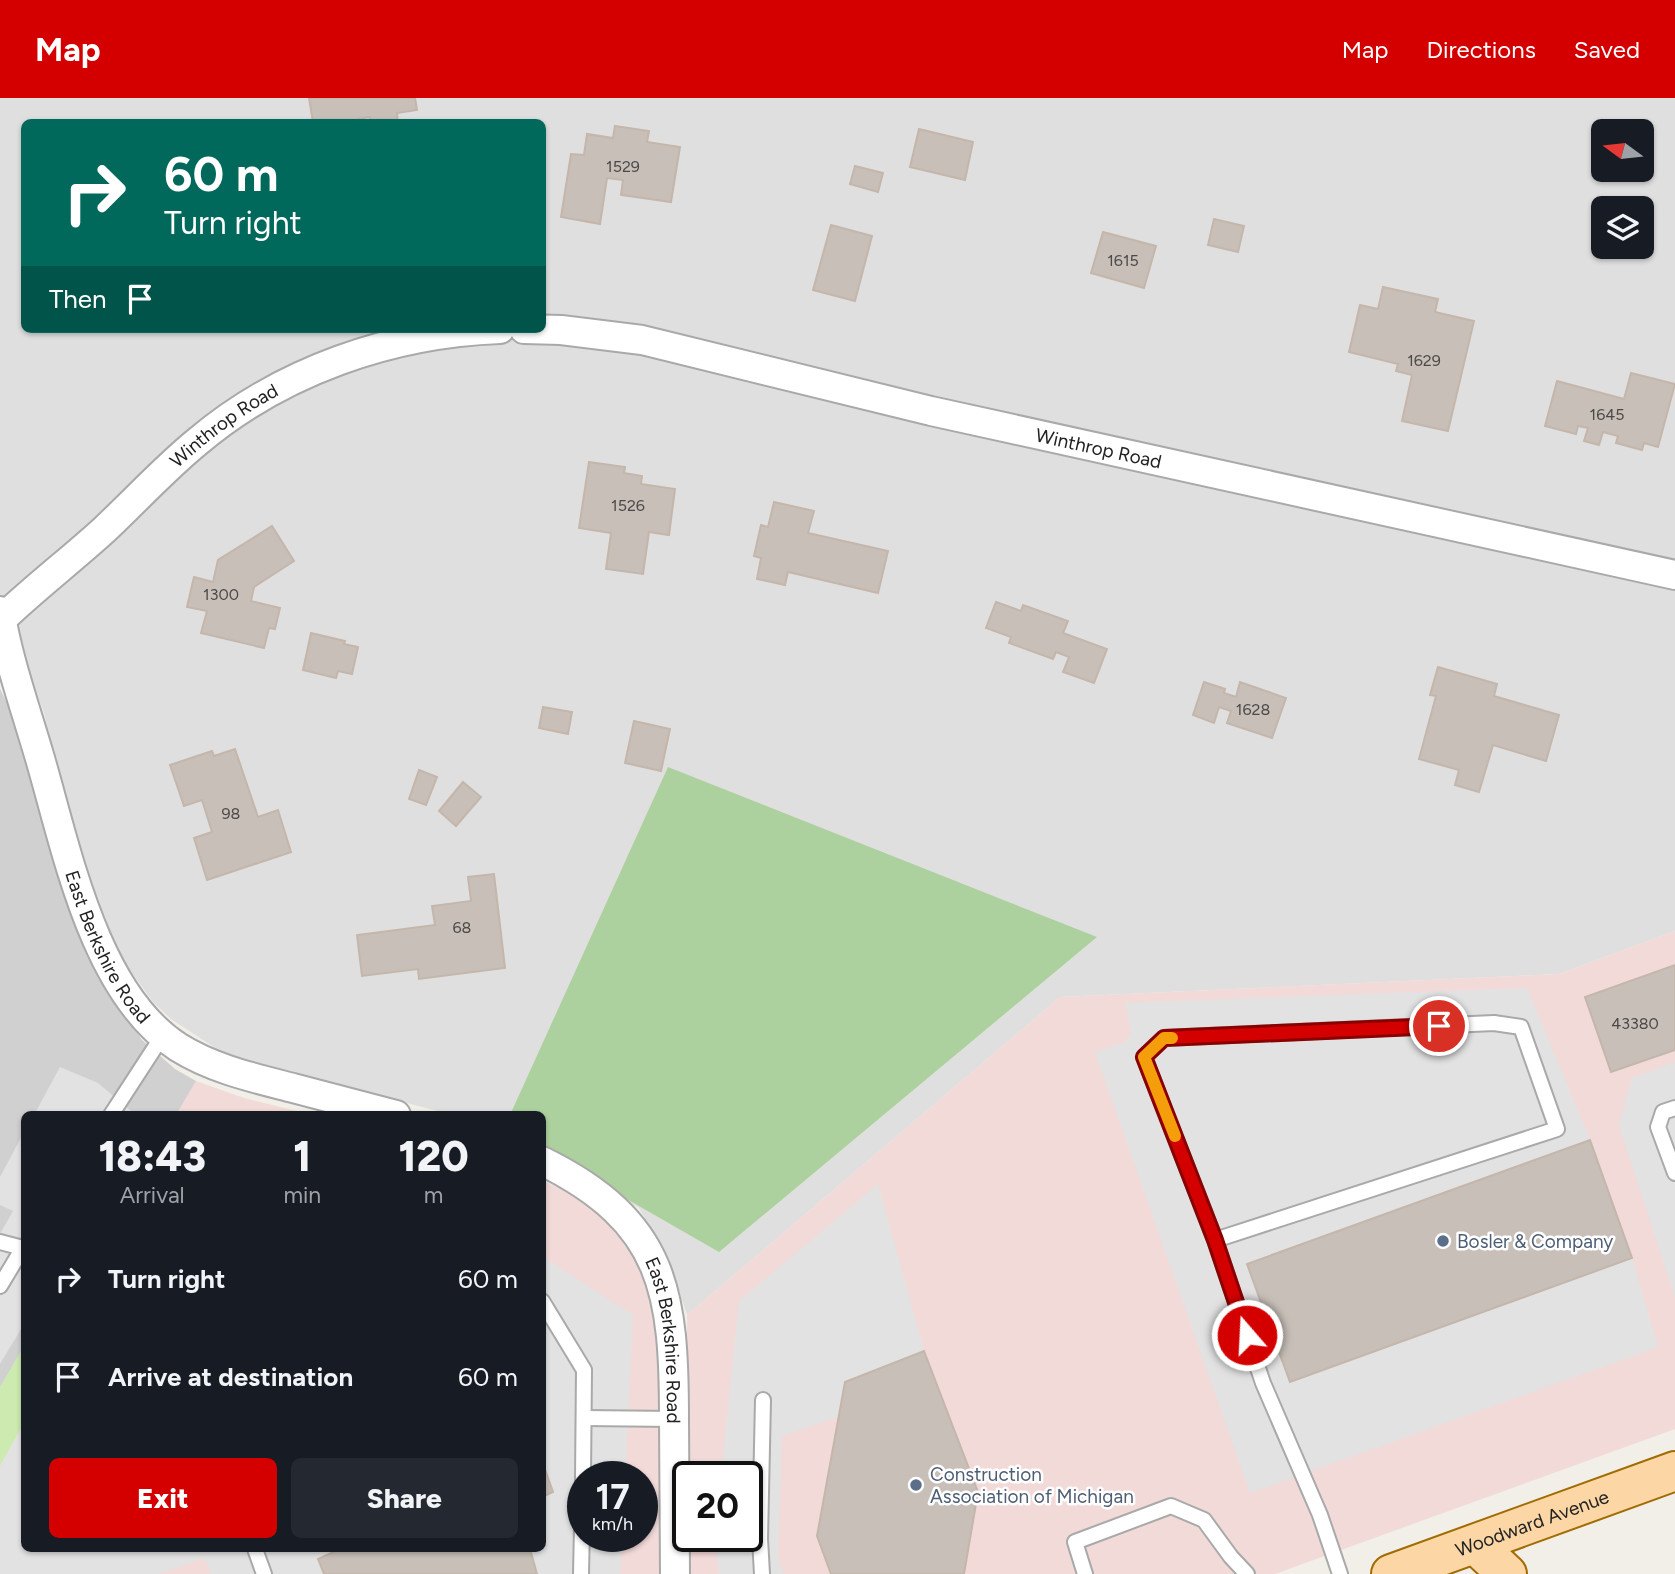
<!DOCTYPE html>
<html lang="en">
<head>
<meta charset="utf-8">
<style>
  :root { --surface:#171b24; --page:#242831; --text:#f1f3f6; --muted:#9ea1a6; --accent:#d40000 }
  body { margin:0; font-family:Figtree,sans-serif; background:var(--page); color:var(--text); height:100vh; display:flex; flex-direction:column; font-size:26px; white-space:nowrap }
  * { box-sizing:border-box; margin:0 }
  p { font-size:23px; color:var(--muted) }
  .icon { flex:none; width:38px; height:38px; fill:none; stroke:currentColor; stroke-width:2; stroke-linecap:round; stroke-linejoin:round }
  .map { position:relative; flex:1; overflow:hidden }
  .side { position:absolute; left:21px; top:1013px; width:525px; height:441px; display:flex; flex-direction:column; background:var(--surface); border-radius:10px; box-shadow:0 2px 5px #0004 }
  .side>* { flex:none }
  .top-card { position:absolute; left:21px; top:21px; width:525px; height:214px; border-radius:10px; box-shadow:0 2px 5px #0004; background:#00695c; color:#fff; overflow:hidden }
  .needle { width:46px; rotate:285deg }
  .controls { position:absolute; left:1591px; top:21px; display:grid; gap:14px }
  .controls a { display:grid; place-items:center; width:63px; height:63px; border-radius:10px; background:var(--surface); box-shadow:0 2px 5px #0004; font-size:35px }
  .speed { position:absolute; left:567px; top:1363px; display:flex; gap:14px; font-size:35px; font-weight:700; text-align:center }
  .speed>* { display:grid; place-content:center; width:91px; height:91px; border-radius:50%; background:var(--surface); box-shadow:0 2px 5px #0004; line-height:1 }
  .speed small { font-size:18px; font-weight:400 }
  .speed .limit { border:4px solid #111; border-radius:10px; background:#fff; color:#111 }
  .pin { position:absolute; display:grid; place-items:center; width:60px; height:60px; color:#fff; margin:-30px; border:4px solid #fff; border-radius:50%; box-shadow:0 2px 7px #0007 }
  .me { position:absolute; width:77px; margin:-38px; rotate:341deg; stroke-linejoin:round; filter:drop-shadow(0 0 5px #0008) }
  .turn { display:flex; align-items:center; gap:24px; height:147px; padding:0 28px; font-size:32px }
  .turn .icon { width:91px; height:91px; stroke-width:2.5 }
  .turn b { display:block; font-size:49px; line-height:60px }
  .then { display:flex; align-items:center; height:66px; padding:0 28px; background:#0003; gap:14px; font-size:26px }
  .eta { display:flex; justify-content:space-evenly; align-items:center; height:119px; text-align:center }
  .eta b { font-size:42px; font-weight:800; line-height:49px }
  .action { display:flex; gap:14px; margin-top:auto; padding:14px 28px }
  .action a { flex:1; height:80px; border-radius:10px; background:var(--accent); color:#fff; font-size:28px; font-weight:800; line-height:80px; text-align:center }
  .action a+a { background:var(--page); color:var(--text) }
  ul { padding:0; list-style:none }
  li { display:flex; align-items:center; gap:21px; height:98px; padding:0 28px }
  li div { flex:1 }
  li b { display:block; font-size:26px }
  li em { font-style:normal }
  header { display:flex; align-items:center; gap:42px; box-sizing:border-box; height:98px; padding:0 35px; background:var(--accent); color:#fff }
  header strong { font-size:33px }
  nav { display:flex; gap:38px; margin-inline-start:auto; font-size:24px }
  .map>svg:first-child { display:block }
  .residential { fill:#e0dfdf; fill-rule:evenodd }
  .commercial { fill:#f2dad9; fill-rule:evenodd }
  .religious { fill:#d0d0d0 }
  .grass { fill:#cdebb0 }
  .forest { fill:#add19e }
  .parking { fill:#e2e2e2 }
  .building { fill:#c7bfb8; stroke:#c4b6ab; stroke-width:2 }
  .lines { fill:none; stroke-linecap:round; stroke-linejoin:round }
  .service-casing { stroke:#a9a9a9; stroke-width:18 }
  .minor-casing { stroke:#a9a9a9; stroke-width:32 }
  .primary-casing { stroke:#a06b00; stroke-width:42 }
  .service { stroke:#fff; stroke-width:14 }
  .minor { stroke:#fff; stroke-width:28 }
  .primary { stroke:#fcd6a4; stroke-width:38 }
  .route-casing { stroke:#8a0000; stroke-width:18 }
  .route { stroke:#d40000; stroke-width:12 }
  .slow { stroke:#f59e0b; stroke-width:12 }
  .service-dot { fill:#5c6f8a; stroke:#fff; stroke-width:2.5 }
  .labels { text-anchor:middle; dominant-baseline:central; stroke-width:5; stroke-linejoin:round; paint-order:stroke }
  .number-label { font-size:16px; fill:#4b4948 }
  .street-label { font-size:19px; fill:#222; stroke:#fff }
  .service-label { font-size:19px; fill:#4e5e75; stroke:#fff; text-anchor:start }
</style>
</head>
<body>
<header>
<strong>Map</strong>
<nav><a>Map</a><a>Directions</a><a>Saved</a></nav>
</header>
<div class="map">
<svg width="1675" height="1476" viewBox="0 0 1675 1476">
  <rect width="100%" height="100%" fill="#f2efe9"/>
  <!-- residential -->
  <path class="residential" d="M0,0H1675V833L1559,876L1060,899L687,1217L669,1161L639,1110L543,1054L542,1017H453L284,973L220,953L171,921L153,904L122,861L106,827L92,788L59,677L44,615L27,569L0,565ZM24,24H542V231H24ZM1603,33H1642V72H1603ZM1603,110H1642V149H1603Z"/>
  <!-- commercial -->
  <g class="commercial">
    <polygon points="1675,833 1675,1331 1275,1476 689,1476 689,1439 747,1438 747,1379 688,1379 687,1217 1060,899 1559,876"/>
    <polygon points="196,983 244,1000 313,1017 176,1017"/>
    <path d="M543,1083L564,1092L594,1113L619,1139L635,1162L648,1190L657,1224L660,1259V1476H0V1319L24,1277V1451H542ZM583,1379H642V1438H583Z"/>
  </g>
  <!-- religious -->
  <polygon class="religious" points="0,591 15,621 48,744 92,861 142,942 175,971 196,983 176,1017 24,1017 24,1277 0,1319"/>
  <!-- grass -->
  <polygon class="grass" points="24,1248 24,1325 0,1368 0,1289"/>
  <!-- forest -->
  <polygon class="forest" points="668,669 1097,839 719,1154 543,1053 542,1017 510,1017"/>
  <!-- parking -->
  <g class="parking">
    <polygon points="1527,890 1590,1042 1247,1167 1289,1284 1632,1160 1658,1249 1250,1395 1095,954 1126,944 1131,935 1126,905"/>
    <polygon points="1675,964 1675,1200 1619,1027 1632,980"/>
    <polygon points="60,969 98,985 136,1017 34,1017"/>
    <polygon points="24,1034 24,1226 0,1266 0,1136 13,1113 0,1107 0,1079"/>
    <polygon points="878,1086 924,1253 845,1284 838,1319 782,1338 778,1462 784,1476 719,1476 715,1439 747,1438 747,1379 721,1379 739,1203"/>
    <polygon points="543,1159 633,1217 625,1379 583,1379 583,1438 622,1439 620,1476 211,1476 204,1460 159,1476 0,1476 0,1368 24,1325 24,1451 542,1451"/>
  </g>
  <!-- building -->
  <g class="building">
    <polygon points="309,0 415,0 417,12 397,15 398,24 370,24 370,19 358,21 359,24 313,24"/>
    <polygon points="615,28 649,33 647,44 680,49 671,104 621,97 623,82 607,80 600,126 561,119 571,56 584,57 587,36 613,40"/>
    <polygon points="919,31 973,44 965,82 910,69"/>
    <polygon points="855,68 883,75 878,94 850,86"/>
    <polygon points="1214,121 1244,128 1238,154 1208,147"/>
    <polygon points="831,127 872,138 855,203 813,192"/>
    <polygon points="1103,134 1156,148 1144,190 1091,175"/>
    <polygon points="1383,189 1438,201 1435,214 1474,223 1448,333 1402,323 1412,277 1396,273 1398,266 1349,254 1360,207 1378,211"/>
    <polygon points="1631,275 1675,286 1658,349 1644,345 1642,352 1616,345 1618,338 1603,334 1599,347 1584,343 1588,330 1578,328 1576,336 1545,328 1557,283 1624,301"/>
    <polygon points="589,364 625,369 624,375 642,378 641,386 675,391 669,437 649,434 643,476 606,471 611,435 579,430"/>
    <polygon points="774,404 814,413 808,435 888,453 878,495 788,474 785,487 757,481 761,460 754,458 761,427 768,429"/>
    <polygon points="272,428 294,463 254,489 251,503 280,510 275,531 269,530 264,550 201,535 207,513 187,509 194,479 213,484 218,462"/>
    <polygon points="996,504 1021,513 1023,507 1068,523 1063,535 1107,551 1094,585 1063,574 1069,559 1056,554 1053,561 1009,545 1011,539 986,530"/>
    <polygon points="311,535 345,543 344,546 358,549 352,576 338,573 336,580 303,572"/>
    <polygon points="1438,569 1497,586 1494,598 1559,617 1546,663 1493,647 1479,694 1455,687 1459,672 1419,661 1436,598 1430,597"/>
    <polygon points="1204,584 1225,591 1224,595 1236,599 1240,584 1286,600 1272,640 1227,625 1231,613 1219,609 1214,625 1193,617"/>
    <polygon points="543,609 572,614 568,636 539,630"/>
    <polygon points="634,623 670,631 661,673 625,665"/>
    <polygon points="235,651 258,719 278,712 291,754 207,782 194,740 212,734 202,702 184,708 170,667 212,653 214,658"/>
    <polygon points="419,672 437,679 426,707 409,701"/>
    <polygon points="463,684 481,699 456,728 439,713"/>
    <polygon points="494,776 505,870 419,881 418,871 362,878 357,837 435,827 432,808 471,803 468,779"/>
    <polygon points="1675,867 1675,952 1611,974 1585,899"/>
    <polygon points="1590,1042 1632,1160 1290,1284 1247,1166"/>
    <polygon points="924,1253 978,1394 964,1476 831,1476 817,1438 845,1284"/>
    <polygon points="542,1363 553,1394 542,1399"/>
    <polygon points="340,1451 530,1451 537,1476 324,1476 318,1461"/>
  </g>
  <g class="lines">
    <defs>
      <g id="service">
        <polyline points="1675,1010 1663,1014 1658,1029 1675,1075"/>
        <polyline points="111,1017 163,937"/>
        <polyline points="1215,1142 1557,1031 1521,929 1494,925 1164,940 1144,959 1215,1142 1263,1285 1320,1417 1340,1476"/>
        <polyline points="0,1144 23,1150"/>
        <polyline points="0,1188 24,1148"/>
        <polyline points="542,1203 584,1272 583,1379"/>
        <polyline points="584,1320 674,1321"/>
        <polyline points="255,1451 264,1476"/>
        <polyline points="581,1476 583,1382"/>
        <polyline points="762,1476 760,1441 763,1302"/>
        <polyline points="1085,1476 1075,1444 1171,1408 1204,1422 1231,1459 1247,1476"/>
      </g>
      <g id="minor">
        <path id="s1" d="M524,231L561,232L642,242L931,313L1675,477"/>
        <path id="s2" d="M0,513C8,562 25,609 39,657C66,748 93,894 178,949C213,971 254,980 293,990C327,999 362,1008 396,1017"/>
        <path id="s3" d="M0,523C33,491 70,463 104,432C135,403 164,371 197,344C281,273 391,235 500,231"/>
        <path id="s4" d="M542,1063C666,1124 674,1195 674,1322C674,1373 675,1425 675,1476"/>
      </g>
      <g id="primary">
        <polyline points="1475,1446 1507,1476"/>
        <path id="s5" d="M1391,1476L1675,1373"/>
      </g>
    </defs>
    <!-- service casing -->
    <use href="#service" class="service-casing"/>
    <!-- minor casing -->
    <use href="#minor" class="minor-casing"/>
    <!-- primary casing -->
    <use href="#primary" class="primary-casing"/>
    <!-- service -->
    <use href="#service" class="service"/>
    <!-- minor -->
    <use href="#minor" class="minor"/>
    <!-- primary -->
    <use href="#primary" class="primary"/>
  </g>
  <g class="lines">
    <defs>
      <polyline id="route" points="1247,1237 1215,1142 1144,959 1164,940 1439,928"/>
    </defs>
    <!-- route casing -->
    <use href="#route" class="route-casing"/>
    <!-- route -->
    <use href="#route" class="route"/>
    <!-- slow -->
    <polyline class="slow" points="1172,940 1164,940 1144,959 1175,1038"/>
  </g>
  <!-- markers -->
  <g class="service-dot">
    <circle cx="1443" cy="1143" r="7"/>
    <circle cx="916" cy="1387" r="7"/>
  </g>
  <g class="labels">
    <!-- number labels -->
    <g class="number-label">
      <text x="623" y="68">1529</text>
      <text x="1123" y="162">1615</text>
      <text x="1424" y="262">1629</text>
      <text x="1607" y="316">1645</text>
      <text x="628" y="407">1526</text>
      <text x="221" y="496">1300</text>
      <text x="1253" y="611">1628</text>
      <text x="231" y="715">98</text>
      <text x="462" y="829">68</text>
      <text x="1635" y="925">43380</text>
    </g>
    <!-- street labels -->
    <g class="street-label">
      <text stroke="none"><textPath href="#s3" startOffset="298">Winthrop Road</textPath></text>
      <text stroke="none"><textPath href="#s1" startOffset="588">Winthrop Road</textPath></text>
      <text stroke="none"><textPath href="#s2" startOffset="354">East Berkshire Road</textPath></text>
      <text stroke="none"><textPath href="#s4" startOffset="233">East Berkshire Road</textPath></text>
      <text stroke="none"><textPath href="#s5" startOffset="150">Woodward Avenue</textPath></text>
    </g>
    <!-- service labels -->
    <g class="service-label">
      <text x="1457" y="1143">Bosler &amp; Company</text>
      <text x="930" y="1376">Construction<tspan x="930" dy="22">Association of Michigan</tspan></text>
    </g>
  </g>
</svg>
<div class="controls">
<a><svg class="needle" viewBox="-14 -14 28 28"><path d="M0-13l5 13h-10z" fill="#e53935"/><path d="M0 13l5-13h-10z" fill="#9ea1a6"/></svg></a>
<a><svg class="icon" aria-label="layers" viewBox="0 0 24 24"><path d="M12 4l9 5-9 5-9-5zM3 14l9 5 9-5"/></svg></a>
</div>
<div class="speed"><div>17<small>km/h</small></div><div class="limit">20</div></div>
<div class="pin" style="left:1439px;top:928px;background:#d93025"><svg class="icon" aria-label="arrive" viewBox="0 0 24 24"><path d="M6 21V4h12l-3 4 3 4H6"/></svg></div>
<svg class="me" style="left:1247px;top:1237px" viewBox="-20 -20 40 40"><circle r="17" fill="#d40000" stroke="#fff" stroke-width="3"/><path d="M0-11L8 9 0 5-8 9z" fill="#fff"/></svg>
<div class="top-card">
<div class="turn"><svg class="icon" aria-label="right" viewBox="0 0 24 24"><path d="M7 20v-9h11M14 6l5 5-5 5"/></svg><div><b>60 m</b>Turn right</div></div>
<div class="then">Then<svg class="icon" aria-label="arrive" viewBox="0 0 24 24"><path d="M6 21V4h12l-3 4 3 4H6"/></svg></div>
</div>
<section class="side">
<div class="eta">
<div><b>18:43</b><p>Arrival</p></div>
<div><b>1</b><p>min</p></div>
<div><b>120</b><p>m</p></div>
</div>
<ul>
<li><svg class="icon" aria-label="right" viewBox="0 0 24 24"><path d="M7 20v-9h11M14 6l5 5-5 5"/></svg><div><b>Turn right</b></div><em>60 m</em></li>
<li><svg class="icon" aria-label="arrive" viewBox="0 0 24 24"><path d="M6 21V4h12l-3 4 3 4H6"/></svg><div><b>Arrive at destination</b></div><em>60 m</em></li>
</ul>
<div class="action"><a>Exit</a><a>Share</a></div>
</section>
</div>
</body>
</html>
